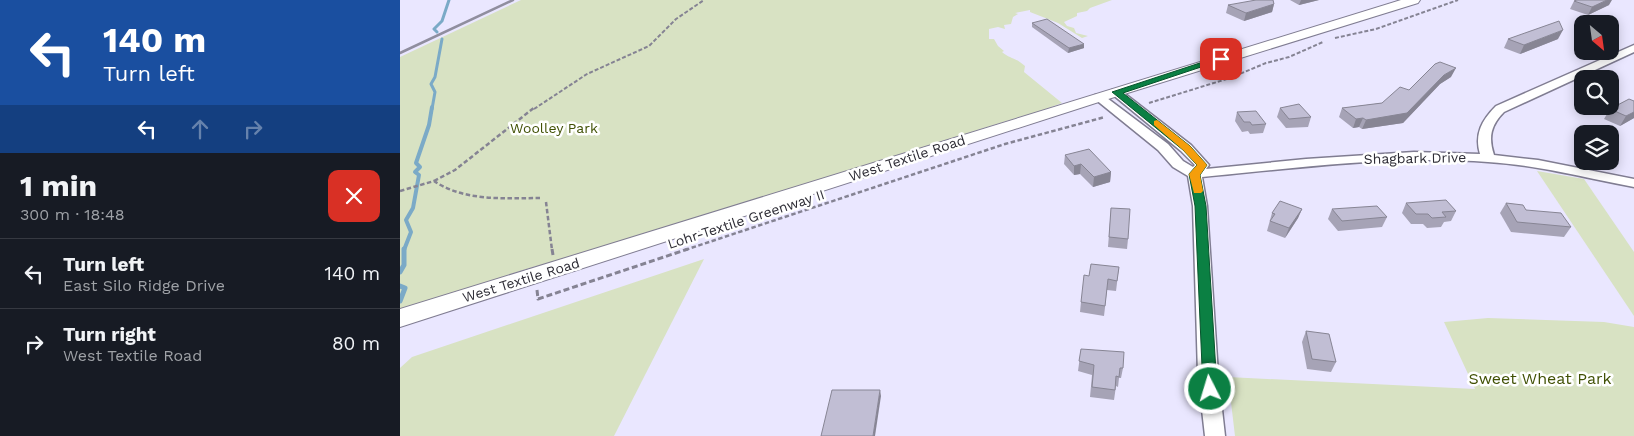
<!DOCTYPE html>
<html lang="en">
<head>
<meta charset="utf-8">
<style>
  :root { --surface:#171b24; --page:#242831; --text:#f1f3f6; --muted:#9ea1a6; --line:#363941 }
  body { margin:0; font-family:"Work Sans",sans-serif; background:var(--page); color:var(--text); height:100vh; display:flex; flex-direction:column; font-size:19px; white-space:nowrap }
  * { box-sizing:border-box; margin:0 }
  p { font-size:16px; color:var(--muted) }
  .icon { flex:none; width:28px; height:28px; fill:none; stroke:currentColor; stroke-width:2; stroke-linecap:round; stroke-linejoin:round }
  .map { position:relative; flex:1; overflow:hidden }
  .details { display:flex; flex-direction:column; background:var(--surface); width:400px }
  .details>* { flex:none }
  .guide { background:#1a4fa0; color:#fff; overflow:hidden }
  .needle { width:32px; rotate:151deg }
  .fabs { position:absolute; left:1174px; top:15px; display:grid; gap:10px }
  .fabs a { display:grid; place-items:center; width:45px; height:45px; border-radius:10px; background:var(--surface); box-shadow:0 2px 12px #0003; font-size:25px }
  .pin { position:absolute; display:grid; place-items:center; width:42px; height:42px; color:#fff; margin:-21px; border-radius:10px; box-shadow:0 2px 8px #0006 }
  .me { position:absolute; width:55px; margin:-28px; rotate:355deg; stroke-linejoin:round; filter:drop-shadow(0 0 4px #0008) }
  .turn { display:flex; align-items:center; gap:18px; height:105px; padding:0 20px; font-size:22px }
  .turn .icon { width:65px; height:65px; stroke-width:2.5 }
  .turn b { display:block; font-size:35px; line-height:42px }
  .lanes { display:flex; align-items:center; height:48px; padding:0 20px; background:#0003; justify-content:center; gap:25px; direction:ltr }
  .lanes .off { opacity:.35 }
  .round { display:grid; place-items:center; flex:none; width:52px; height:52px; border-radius:10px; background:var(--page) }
  .headline { display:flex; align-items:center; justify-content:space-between; height:85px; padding:0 20px }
  h1 { font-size:30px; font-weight:700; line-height:38px }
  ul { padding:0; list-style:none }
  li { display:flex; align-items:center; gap:15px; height:70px; padding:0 20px; border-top:1px solid var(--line) }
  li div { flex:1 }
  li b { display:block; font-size:19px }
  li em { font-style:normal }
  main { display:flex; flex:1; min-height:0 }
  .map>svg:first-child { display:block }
  .green { fill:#d8e2c3 }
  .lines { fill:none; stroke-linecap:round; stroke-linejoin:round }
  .stream-far2 { stroke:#7baac7; stroke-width:3 }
  .stream-far1 { stroke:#7baac7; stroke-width:4 }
  .stream { stroke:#7baac7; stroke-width:5 }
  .minor-casing { stroke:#807d92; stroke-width:3 }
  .major-casing { stroke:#807d92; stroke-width:2 }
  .path-far2 { stroke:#858393; stroke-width:2; stroke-dasharray:4 2; stroke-linecap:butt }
  .path-far1 { stroke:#858393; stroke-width:2.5; stroke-dasharray:4.5 2.5; stroke-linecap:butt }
  .path { stroke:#858393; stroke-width:3; stroke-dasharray:6 3; stroke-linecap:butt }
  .minor { fill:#fff; fill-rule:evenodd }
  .major { fill:#fff; fill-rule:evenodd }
  .rail { stroke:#908e9f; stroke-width:2.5 }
  .wall { fill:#a6a3b6 }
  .shaded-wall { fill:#878594 }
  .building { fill:#c1bed4; stroke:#878594 }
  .route { fill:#0b8043; stroke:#07532c }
  .slow { fill:#f59e0b }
  .labels { text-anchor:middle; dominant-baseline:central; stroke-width:5; stroke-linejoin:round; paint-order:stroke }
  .park-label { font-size:14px; fill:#415105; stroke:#fff }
  .street-label { font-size:14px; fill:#2d2c35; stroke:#fff }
  .near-park-label { font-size:16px; fill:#415105; stroke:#fff }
</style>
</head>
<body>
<main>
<section class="details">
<div class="guide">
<div class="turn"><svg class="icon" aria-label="left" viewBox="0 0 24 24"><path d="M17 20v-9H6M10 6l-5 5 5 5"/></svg><div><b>140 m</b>Turn left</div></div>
<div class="lanes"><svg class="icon" aria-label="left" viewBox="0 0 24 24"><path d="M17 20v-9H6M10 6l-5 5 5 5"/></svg><svg class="icon off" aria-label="ahead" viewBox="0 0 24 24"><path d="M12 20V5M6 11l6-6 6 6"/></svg><svg class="icon off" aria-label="right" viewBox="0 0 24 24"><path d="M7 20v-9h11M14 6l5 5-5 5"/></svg></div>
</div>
<div class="headline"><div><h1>1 min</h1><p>300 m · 18:48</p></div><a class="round" style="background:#d93025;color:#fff"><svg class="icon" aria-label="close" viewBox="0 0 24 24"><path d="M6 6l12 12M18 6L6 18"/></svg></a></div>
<ul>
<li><svg class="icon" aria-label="left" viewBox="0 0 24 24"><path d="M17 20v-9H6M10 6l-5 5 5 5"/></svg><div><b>Turn left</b><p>East Silo Ridge Drive</p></div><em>140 m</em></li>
<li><svg class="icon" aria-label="right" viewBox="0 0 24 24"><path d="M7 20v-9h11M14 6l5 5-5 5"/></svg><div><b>Turn right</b><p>West Textile Road</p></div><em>80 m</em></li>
</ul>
</section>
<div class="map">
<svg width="1234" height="436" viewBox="0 0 1234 436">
  <rect width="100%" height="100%" fill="#eae7ff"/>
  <!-- green -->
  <g class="green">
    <path d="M121,0H712L690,8L687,11L677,13V16L664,22L667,26L674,28L676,33L688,36L682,38L658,23L630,12V10L615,13L618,14L613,17L611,24L604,25L605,29L598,27L589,29V39H594L598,46L604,51L602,52C610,59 615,57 625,66L624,72L662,103L627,116L626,115L398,186L137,274L136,266L0,310V57Z"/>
    <polygon points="1137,171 1184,179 1234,252 1234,316"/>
    <polygon points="304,259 214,436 0,436 0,368 12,357"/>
    <polygon points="1088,318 1204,322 1234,327 1234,436 835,436 828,377 1075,389 1044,322"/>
  </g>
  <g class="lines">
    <!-- stream-far2 -->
    <g class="stream-far2">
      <polyline points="37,32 34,29 42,21 49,0"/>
      <polyline points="32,109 35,92 31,84 35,77 42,39"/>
    </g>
    <!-- stream-far1 -->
    <polyline class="stream-far1" points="4,250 11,232 6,220 13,208 19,175 15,172 20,167 16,163 29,125 32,107"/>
    <!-- stream -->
    <g class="stream">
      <polyline points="0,272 4,265 4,249"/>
      <polyline points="0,286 5,288 0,301"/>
    </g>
    <defs>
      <path id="minor" d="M1234,45V52L1104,112C1091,125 1088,137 1094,155L1138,160L1234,179V187C1186,178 1137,165 1088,162C993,155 897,168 802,177L807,206L818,374L825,436H805L798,374L793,206L788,176L773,167L758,150L695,99L693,97L695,95H703L768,144L783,161L793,167L795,165L781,151L712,94L710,92L712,90H720L791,145L809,165L806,169L906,159L1014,152L1080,154C1074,134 1082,120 1096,106Z"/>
      <polygon id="major" points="1001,0 1020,0 1018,3 705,100 0,327 0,309"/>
    </defs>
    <!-- minor casing -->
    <use href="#minor" class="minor-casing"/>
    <!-- major casing -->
    <use href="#major" class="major-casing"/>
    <!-- path-far2 -->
    <g class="path-far2">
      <polyline points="935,38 976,29 1058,0"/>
      <polyline points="749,103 830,78 866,63 889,57 923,42"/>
      <polyline points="134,109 187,74 249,46 276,19 304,0"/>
    </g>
    <!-- path-far1 -->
    <g class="path-far1">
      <polyline points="34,181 55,170 135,107"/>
      <path d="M0,191L34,181C65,202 106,198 142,198"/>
      <polyline points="146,202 152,250"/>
      <polyline points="285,250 605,144 705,117"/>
    </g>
    <!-- path -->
    <g class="path">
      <polyline points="152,249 153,255"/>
      <polyline points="137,290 138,299 288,249"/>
    </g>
    <!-- minor -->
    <use href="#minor" class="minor"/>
    <!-- major -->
    <use href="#major" class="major"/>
    <!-- rail -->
    <polyline class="rail" points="0,53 113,0"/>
  </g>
  <!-- wall -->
  <g class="wall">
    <polygon points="890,0 919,0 899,5"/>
    <polygon points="1174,1 1209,5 1188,15 1170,9"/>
    <polygon points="874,4 872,12 844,21 826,13 828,5"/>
    <polygon points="632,23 684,48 668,53 632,27"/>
    <polygon points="1108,39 1158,39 1120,54 1104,48"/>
    <polygon points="1051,77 1040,84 1003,123 962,129 959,127 953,128 939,117 942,108 982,103 1009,90"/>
    <polygon points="1234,101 1234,118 1220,126 1204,119 1210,109"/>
    <polygon points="880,108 911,117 908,127 886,128 877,117"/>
    <polygon points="837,112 866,124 863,133 850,134 848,131 842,132 835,121"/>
    <polygon points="665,155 711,172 710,182 693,187 680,174 674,175 664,164"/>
    <polygon points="1006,203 1056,211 1051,221 1044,222 1041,227 1027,228 1023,224 1011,224 1002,213"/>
    <polygon points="1106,203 1126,210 1171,227 1164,237 1111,232 1100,213"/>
    <polygon points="711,208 728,239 727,249 708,247"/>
    <polygon points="902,209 898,218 885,238 867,231 872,213"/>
    <polygon points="932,209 987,217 982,227 938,231 928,219"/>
    <polygon points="719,267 716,291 707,290 704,316 680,312 681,302 689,276"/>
    <polygon points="906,331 936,362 931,372 907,369 902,342"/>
    <polygon points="681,349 723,368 721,378 719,378 718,387 716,386 714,400 690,397 692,375 678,371"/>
  </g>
  <!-- shaded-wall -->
  <g class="shaded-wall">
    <polygon points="901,0 919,0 899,5"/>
    <polygon points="1207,0 1212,0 1209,5 1188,15 1192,7"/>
    <polygon points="874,4 872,12 844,21 846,13"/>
    <polygon points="1163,30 1158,39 1120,54 1124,45"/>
    <polygon points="684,44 684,48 668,53 669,48"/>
    <polygon points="1056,68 1051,77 1040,84 1003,123 962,129 966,120"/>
    <polygon points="1234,112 1234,118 1220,126 1226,116"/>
    <polygon points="963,118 959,127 953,128 956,119"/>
    <polygon points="681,164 680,174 674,175 674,166"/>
    <polygon points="711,172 710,182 693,187 694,177"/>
    <polygon points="902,209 898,218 885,238 889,228"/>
    <polygon points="480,390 481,396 475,436 473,436"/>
  </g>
  <!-- building -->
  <g class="building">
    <polygon points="856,0 873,0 874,4 846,13 828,5"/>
    <polygon points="1177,0 1207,0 1192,7 1174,1"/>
    <polygon points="647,19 684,44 669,48 632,23"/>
    <polygon points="1159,21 1163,30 1124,45 1108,39"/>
    <polygon points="1040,62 1056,68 1044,75 1007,113 966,120 963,118 956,119 942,108 982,103 1000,87 1009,90 1035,64"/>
    <polygon points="1229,99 1234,101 1234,112 1226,116 1210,109"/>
    <polygon points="899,104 911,117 889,119 880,108"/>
    <polygon points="856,111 866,124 852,125 850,122 844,122 837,112"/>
    <polygon points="689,149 711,172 694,177 681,164 674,166 665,155"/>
    <polygon points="1046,200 1056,211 1042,212 1046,217 1032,218 1028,214 1016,214 1006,203"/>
    <polygon points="880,201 902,209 889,228 870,221 875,214 872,213"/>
    <polygon points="1106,203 1123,205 1126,210 1161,213 1171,227 1117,222"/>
    <polygon points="977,206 987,217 942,221 932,209"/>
    <polygon points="711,208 730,209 728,239 709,237"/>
    <polygon points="691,264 719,267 717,281 708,279 705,306 681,302 684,275 689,276"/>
    <polygon points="906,331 929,334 936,362 912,359"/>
    <polygon points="681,349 724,352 723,368 720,368 719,377 716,376 715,390 692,387 694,365 679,361"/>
    <polygon points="432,390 480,390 473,436 421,436"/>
  </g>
  <!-- route -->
  <polygon class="route" points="818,57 825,59 723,93 790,146 807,165 800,175 806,206 817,389 815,394 810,396 805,394 803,389 795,206 789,174 797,165 783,150 712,92"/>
  <!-- slow -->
  <polygon class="slow" points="757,120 790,146 807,165 800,175 803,191 801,193 794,193 789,174 797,165 783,150 754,125 754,121"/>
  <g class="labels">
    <!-- park labels -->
    <g class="park-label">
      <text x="154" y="128">Woolley Park</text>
    </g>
    <!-- street labels -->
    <g class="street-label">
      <text transform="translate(507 158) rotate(-18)">West Textile Road</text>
      <text transform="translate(1015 158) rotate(-1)">Shagbark Drive</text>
      <text transform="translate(346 219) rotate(-18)">Lohr-Textile Greenway II</text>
      <text transform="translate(121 280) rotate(-17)">West Textile Road</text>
    </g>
    <!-- near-park labels -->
    <g class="near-park-label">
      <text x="1140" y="378">Sweet Wheat Park</text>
    </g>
  </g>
</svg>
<div class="fabs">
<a><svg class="needle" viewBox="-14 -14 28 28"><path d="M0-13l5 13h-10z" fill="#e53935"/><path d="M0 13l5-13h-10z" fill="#9ea1a6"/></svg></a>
<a><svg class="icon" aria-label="search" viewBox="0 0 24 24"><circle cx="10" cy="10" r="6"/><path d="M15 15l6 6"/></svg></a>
<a><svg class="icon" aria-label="layers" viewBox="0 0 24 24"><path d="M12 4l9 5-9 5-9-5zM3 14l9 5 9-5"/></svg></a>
</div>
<div class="pin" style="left:821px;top:59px;background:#d93025"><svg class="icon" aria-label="arrive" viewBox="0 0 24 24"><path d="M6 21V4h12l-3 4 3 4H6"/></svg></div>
<svg class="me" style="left:810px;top:389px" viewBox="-20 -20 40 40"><circle r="17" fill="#0b8043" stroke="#fff" stroke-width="3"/><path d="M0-11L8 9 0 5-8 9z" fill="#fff"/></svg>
</div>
</main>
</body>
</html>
